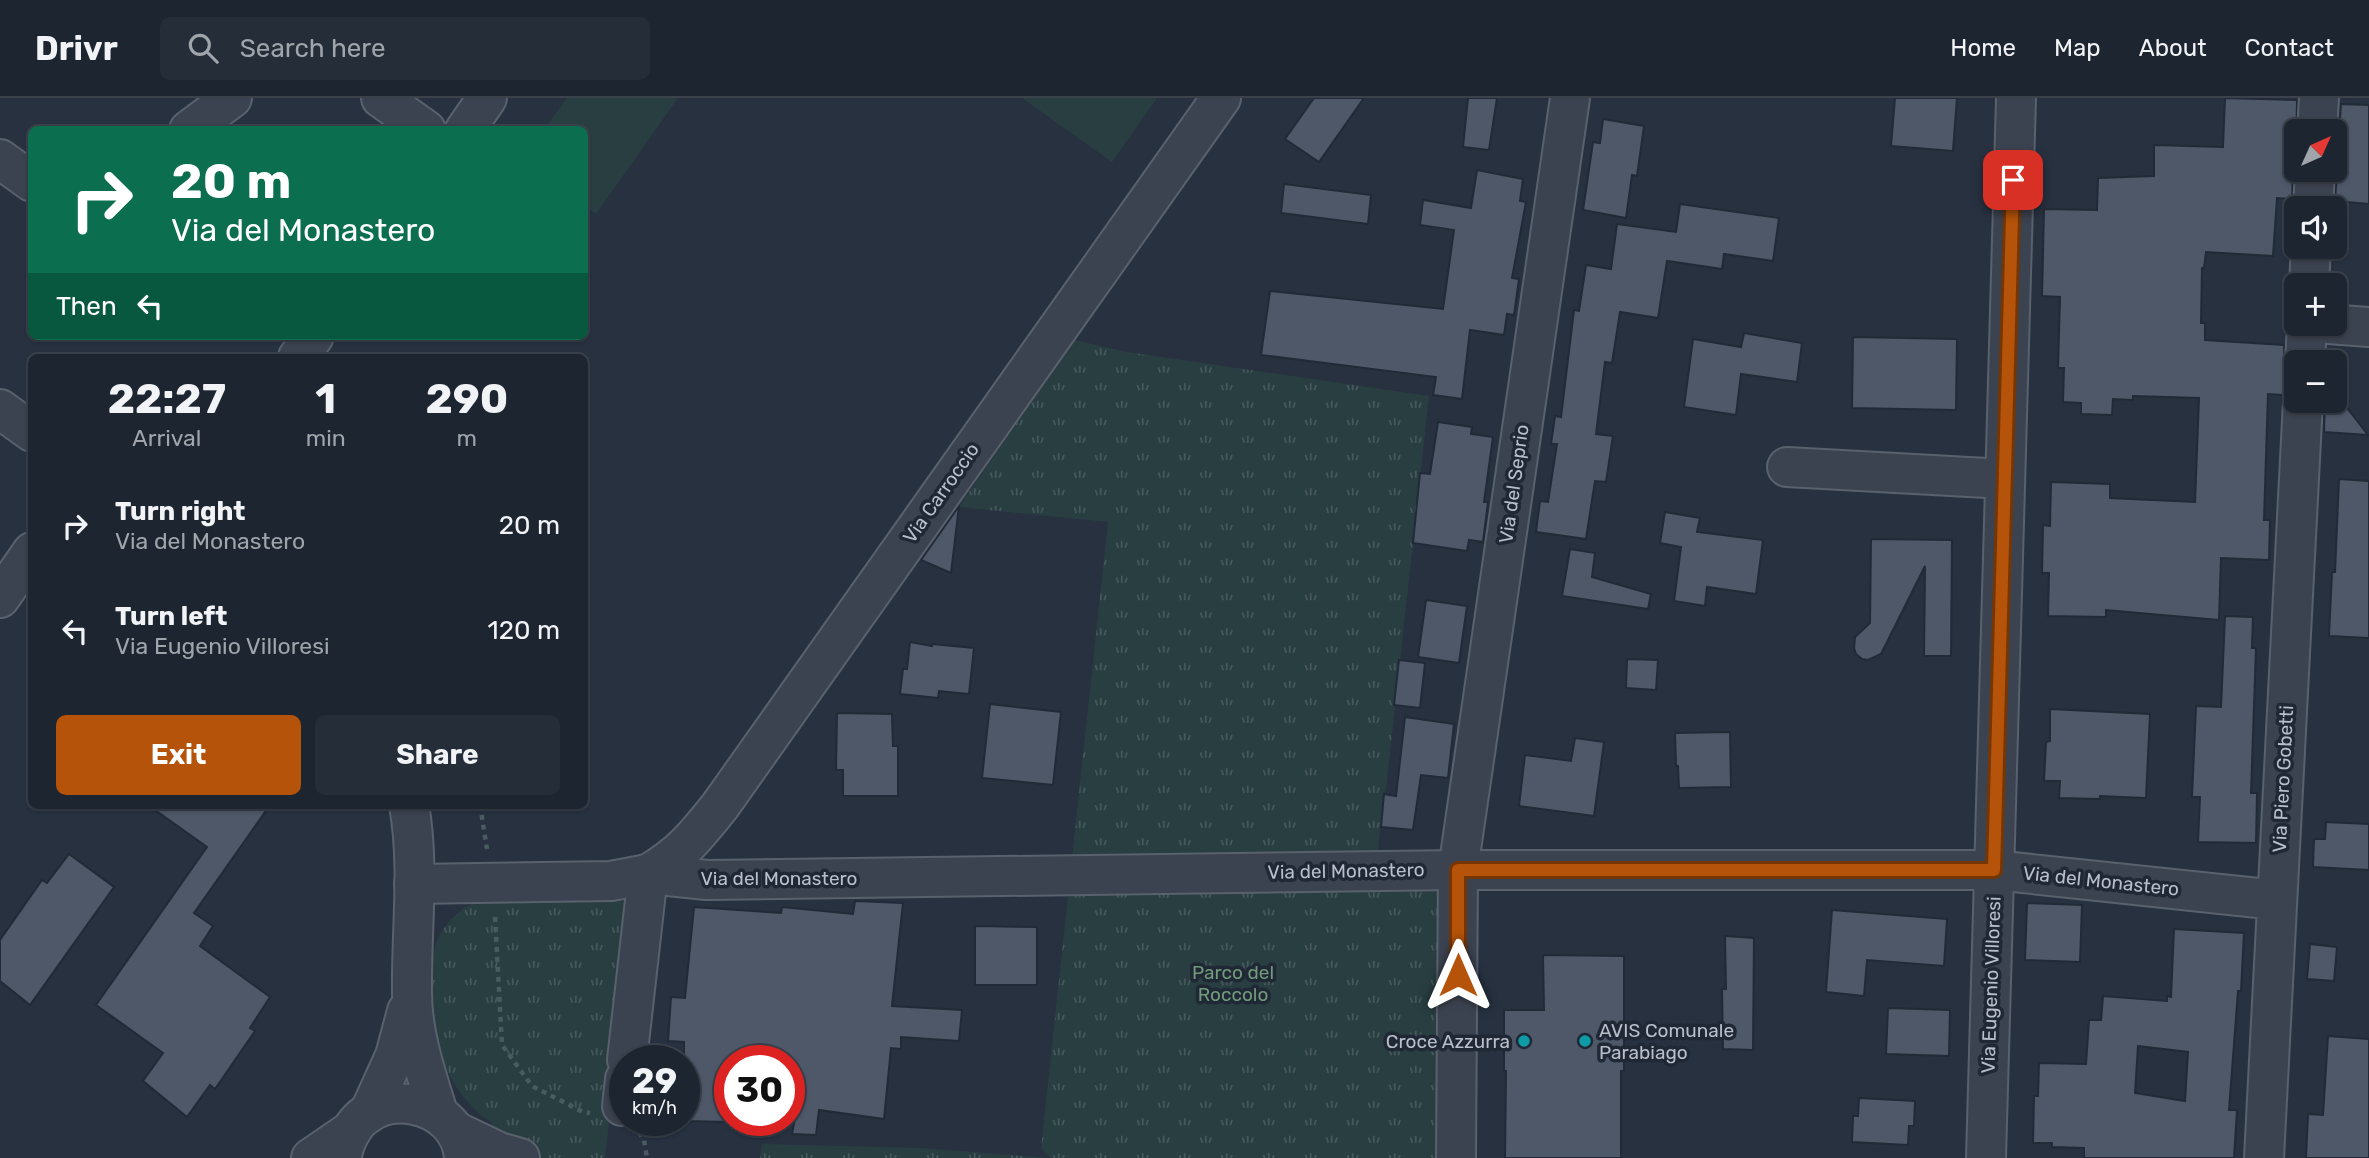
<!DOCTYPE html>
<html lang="en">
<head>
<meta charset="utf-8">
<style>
  :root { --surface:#1d2530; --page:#252d38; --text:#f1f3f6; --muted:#a0a5ab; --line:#3b424c; --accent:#b45309 }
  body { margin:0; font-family:Rubik,sans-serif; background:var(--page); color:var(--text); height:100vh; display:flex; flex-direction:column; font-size:26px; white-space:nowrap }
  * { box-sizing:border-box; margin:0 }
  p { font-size:23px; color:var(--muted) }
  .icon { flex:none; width:38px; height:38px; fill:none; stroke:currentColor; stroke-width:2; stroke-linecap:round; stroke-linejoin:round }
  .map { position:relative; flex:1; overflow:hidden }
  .sheet { position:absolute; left:28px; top:256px; width:560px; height:455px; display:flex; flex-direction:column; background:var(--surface); border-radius:10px; box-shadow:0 2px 5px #0004,0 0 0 2px var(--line) }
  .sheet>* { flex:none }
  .guide { position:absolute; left:28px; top:28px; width:560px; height:214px; border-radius:10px; box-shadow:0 2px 5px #0004,0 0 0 2px var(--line); background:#0b6e4f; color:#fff; overflow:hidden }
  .needle { width:46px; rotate:45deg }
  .fabs { position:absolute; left:2284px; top:21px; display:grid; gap:14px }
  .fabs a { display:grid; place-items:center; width:63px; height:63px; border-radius:10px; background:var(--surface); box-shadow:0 2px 5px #0004,0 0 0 2px var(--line); font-size:35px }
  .speed { position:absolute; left:609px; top:947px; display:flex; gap:14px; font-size:35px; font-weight:700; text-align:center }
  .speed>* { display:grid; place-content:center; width:91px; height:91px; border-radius:50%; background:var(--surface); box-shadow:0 2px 5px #0004,0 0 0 2px var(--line); line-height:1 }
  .speed small { font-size:18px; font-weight:400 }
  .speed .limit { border:10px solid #d22; background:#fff; color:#111 }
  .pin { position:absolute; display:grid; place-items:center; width:60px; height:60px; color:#fff; margin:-30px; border-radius:14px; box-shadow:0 4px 10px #0006 }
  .me { position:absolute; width:77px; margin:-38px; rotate:0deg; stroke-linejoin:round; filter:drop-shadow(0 0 5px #0008) }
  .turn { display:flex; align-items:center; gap:24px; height:147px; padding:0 28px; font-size:32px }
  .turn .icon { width:91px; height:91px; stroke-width:2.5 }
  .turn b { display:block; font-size:49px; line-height:60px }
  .then { display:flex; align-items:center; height:66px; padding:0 28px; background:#0003; gap:14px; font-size:26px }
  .eta { display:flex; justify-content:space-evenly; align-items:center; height:119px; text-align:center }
  .eta b { font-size:42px; font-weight:700; line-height:49px }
  .cta { display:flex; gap:14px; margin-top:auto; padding:14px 28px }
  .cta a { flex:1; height:80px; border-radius:10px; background:var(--accent); color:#fff; font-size:28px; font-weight:700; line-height:80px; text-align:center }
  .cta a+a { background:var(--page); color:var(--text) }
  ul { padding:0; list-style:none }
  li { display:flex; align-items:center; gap:21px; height:105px; padding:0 28px }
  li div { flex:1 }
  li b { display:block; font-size:26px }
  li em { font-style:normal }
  header { display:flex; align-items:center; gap:42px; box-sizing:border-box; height:98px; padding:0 35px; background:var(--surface); border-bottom:2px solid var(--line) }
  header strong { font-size:33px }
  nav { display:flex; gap:38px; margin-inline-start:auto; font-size:24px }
  .search { width:490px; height:63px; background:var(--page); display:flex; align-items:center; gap:18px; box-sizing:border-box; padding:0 24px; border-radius:10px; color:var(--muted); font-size:26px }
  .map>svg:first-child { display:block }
  .green { fill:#293e41 }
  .park { fill:url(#park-tufts) }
  .building { fill:#4e5869; stroke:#222a37; stroke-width:2; fill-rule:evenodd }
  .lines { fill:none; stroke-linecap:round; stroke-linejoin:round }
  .minor-casing { stroke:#59616d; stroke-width:42 }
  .path { stroke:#485b5e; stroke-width:4.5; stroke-dasharray:5 5; stroke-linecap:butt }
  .minor { stroke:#3c4350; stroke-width:38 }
  .route-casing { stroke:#753606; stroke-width:18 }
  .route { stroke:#b45309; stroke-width:12 }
  .culture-dot { fill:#0f9aa8; stroke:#202835; stroke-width:2.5 }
  .labels { text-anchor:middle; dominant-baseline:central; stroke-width:7; stroke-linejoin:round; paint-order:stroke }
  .street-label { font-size:19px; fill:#b8bfca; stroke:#202835 }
  .park-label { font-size:19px; fill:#719a7b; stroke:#202835 }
  .poi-label { font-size:19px; fill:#b8bfca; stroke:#202835; text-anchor:start }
</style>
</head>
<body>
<header>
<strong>Drivr</strong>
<div class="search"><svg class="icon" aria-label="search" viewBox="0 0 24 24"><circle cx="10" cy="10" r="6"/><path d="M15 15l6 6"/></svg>Search here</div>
<nav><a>Home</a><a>Map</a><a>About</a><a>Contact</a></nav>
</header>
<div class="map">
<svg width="2369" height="1060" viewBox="0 0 2369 1060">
  <defs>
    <pattern id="park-tufts" width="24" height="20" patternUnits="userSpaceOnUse" patternTransform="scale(1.75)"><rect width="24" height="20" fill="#293e41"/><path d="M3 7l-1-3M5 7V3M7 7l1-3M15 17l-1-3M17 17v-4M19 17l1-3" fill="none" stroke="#46585b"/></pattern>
  </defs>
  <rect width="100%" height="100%" fill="#273140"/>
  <!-- green -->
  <g class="green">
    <polygon points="567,0 678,0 596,116 585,108 584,32 544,31"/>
    <polygon points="1022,0 1157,0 1112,64"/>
  </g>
  <!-- park -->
  <g class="park">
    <polygon points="1074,242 1127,254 1429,298 1386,691 1383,699 1375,785 1442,788 1440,1060 760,1060 762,1046 920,1050 1050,1060 1041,1050 1108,424 959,409"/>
    <path d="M611,794L624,805L628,814V855L605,1060H492V1025C470,1011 453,988 443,964C433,938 427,868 437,843C442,830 453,818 464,810C487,795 580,796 611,794Z"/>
  </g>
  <!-- building -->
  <g class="building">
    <polygon points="1314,0 1364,0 1319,64 1285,41"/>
    <polygon points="1468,0 1497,0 1489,52 1463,49"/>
    <polygon points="1895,0 1957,0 1953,53 1891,48"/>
    <polygon points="2225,0 2297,2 2296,62 2293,71 2292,101 2277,100 2273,158 2206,154 2204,170 2202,170 2201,225 2205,225 2205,242 2284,247 2285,273 2283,297 2268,296 2264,422 2270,422 2269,462 2221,460 2219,522 2106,512 2106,519 2048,518 2049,475 2042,475 2043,427 2050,428 2051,384 2110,386 2110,400 2195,404 2199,300 2133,298 2133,302 2113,301 2112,317 2081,316 2081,305 2063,304 2064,270 2058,270 2060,199 2042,198 2044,111 2097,112 2098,80 2154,78 2154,47 2223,49"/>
    <polygon points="2341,6 2369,7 2369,106 2335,103 2337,73 2334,46 2339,34"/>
    <polygon points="1603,21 1644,28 1637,78 1632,77 1626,120 1583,112 1593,44 1600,45"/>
    <polygon points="1477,72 1523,81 1520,103 1526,104 1512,180 1519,181 1514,217 1507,216 1504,237 1470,232 1462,301 1433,297 1436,279 1261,257 1270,193 1443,211 1454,132 1420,127 1423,102 1471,110"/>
    <polygon points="1284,86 1371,97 1368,126 1281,115"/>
    <polygon points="1680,106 1779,120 1773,163 1724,156 1722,171 1667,163 1658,220 1620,214 1612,265 1605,264 1596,336 1613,338 1606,384 1595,383 1586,441 1536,434 1540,403 1548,404 1557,346 1551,346 1555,318 1561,319 1574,212 1579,213 1586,167 1611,171 1617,126 1676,134"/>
    <polygon points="1744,235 1802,245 1797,284 1741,276 1736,317 1684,309 1693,241 1741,249"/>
    <polygon points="1853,239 1957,241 1956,312 1852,310"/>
    <polygon points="2334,293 2368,337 2324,334 2325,303 2334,303"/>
    <polygon points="1438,324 1472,329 1471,336 1493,339 1484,404 1488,404 1483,444 1469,442 1467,453 1413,445 1420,375 1430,376"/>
    <polygon points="2339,381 2369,383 2369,540 2329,538 2332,474 2335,474"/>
    <polygon points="959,408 951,475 921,462"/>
    <polygon points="1665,414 1700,420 1697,434 1763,442 1756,496 1707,489 1705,508 1674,503 1681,449 1660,445"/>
    <polygon points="1871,441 1952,442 1951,558 1924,558 1925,468 1881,556 1868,562 1862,561 1856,556 1854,550 1855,539 1870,525"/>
    <polygon points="1570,451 1595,455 1592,479 1651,496 1648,511 1562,498"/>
    <polygon points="1426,502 1467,508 1459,565 1418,559"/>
    <polygon points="2225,518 2253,519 2252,550 2256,550 2251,695 2257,695 2256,745 2198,744 2200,699 2192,699 2196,608 2221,609"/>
    <polygon points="910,544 932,548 932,546 974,550 969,596 939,593 938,600 900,596 903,571 907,571"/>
    <polygon points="1627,561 1658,562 1656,592 1626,590"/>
    <polygon points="1399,562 1425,565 1420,610 1394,607"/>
    <polygon points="990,606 1061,614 1053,687 982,680"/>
    <polygon points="2050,611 2150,616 2146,700 2100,698 2100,701 2059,700 2060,683 2044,683 2046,644 2050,643"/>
    <polygon points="837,615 892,616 893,648 898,648 898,698 843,698 843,672 836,672"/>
    <polygon points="1405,619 1454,626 1448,680 1421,677 1413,732 1381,729 1384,696 1396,698"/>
    <polygon points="1730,634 1731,689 1679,690 1678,668 1676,668 1675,635"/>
    <polygon points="1575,640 1604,644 1594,718 1519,708 1525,657 1571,663"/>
    <polygon points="148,707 270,707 194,815 213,828 200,848 270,899 250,930 255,933 215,991 210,987 187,1019 143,983 163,955 96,907 207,749"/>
    <polygon points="2326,724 2369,726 2369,772 2313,769 2314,741 2325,741"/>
    <polygon points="69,756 114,789 30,907 0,883 0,842 42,782 47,785"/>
    <polygon points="855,803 903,805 892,908 962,912 959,943 901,939 901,951 891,950 884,1021 819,1012 816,1037 792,1036 796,1015 789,1014 789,962 730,962 730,1024 684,1023 684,944 668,943 671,899 685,900 694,809 781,815 782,809 853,816"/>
    <polygon points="2027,805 2082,807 2080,864 2025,862"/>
    <polygon points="1832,812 1947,821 1944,868 1867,862 1864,898 1826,894"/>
    <polygon points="975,828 1037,829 1037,887 975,887"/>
    <path d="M2174,831L2244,835L2241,893H2238L2229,1012H2237L2234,1060H2084V1050L2052,1049V1045H2033L2034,998H2038L2039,965L2086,966L2089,922H2101L2103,898L2167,903V898L2171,899ZM2138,948L2188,954L2185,1003L2135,995Z"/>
    <polygon points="1725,838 1754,840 1753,952 1723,951 1722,891 1726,891"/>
    <polygon points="2310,846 2337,849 2334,883 2307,881"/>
    <polygon points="1543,857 1624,858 1624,973 1621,973 1621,1060 1505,1060 1506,973 1504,973 1504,912 1544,912"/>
    <polygon points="1888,910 1950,912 1949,958 1886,956"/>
    <polygon points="2328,938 2369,941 2369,1060 2306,1060 2308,1016 2323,1017"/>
    <polygon points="1859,1000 1915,1003 1914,1028 1909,1028 1908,1047 1852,1044 1853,1018 1858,1018"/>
  </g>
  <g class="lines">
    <defs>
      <g id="minor">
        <polyline points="381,0 426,32"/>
        <polyline points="189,32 232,0"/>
        <polyline points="465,32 487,0"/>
        <polyline points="2317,33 2319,0"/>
        <polyline points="0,61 32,84"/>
        <polyline points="2313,110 2315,72"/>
        <polyline points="2309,187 2311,149"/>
        <polyline points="2328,226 2369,229"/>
        <polyline points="298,259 314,238"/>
        <polyline points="2305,264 2307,226"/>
        <polyline points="0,311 32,334"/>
        <polyline points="1787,369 2005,381"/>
        <polyline points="0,500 32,454"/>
        <path d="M409,707C420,769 411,833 412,895C412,936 426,976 438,1015"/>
        <polyline points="414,786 611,783 648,776 707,782 1458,772 1994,772 2277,802"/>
        <path d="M627,962L648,776C682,756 696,738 720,708L1221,0"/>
        <polyline points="622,1008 625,981"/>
        <polyline points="369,1015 395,958 407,913"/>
        <polyline points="455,1033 499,1054 520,1060"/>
        <polyline points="311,1060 352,1032"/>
        <path d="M342,1060C342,1052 345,1046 348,1039C372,984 460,1001 464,1060"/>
        <polyline points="1456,1060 1458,772 1570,0"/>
        <polyline points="1986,1060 2016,0"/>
        <polyline points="2264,1060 2303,303"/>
      </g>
    </defs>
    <!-- minor casing -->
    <use href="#minor" class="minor-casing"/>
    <!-- path -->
    <g class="path">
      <polyline points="480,707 487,751"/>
      <polyline points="495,819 502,947 532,988 583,1014 590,1015"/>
      <polyline points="639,1034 644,1042 647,1060"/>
    </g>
    <!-- minor -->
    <use href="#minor" class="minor"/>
  </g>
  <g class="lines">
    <defs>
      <polyline id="route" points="1458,877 1458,772 1994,772 2013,82"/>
    </defs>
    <!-- route casing -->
    <use href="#route" class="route-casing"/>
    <!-- route -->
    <use href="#route" class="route"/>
  </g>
  <!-- markers -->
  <g class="culture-dot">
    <circle cx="1524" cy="943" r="7"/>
    <circle cx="1585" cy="943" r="7"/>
  </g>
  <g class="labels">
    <!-- street labels -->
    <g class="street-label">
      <text transform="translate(1514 386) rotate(-82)">Via del Seprio</text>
      <text transform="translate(941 395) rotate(-55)">Via Carroccio</text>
      <text transform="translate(2283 681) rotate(-87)">Via Piero Gobetti</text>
      <text transform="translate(1346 773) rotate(-1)">Via del Monastero</text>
      <text x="779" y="780">Via del Monastero</text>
      <text transform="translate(2101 783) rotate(6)">Via del Monastero</text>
      <text transform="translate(1991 887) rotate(-88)">Via Eugenio Villoresi</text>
    </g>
    <!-- park labels -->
    <g class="park-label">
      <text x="1233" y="874">Parco del<tspan x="1233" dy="22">Roccolo</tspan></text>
    </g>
    <!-- poi labels -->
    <g class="poi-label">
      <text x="1599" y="932">AVIS Comunale<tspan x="1599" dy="22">Parabiago</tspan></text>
      <text x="1510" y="943" text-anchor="end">Croce Azzurra</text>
    </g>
  </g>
</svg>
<div class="fabs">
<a><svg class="needle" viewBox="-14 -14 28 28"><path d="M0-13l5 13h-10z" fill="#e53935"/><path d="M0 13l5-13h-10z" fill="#a0a5ab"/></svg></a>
<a><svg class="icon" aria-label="sound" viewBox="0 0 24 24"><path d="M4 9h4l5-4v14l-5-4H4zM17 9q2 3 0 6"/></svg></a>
<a>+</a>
<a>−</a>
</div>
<div class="speed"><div>29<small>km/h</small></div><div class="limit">30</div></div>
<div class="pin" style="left:2013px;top:82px;background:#d93025"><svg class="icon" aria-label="arrive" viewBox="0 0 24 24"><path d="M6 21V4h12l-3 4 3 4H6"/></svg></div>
<svg class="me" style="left:1458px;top:877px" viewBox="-20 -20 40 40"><path d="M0-17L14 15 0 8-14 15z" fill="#b45309" stroke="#fff" stroke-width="4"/></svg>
<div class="guide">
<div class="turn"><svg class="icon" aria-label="right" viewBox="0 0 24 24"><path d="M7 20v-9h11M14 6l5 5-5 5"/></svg><div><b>20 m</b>Via del Monastero</div></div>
<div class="then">Then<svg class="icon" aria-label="left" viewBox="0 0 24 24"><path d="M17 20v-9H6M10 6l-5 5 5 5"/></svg></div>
</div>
<section class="sheet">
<div class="eta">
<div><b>22:27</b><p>Arrival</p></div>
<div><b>1</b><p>min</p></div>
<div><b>290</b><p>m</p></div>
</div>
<ul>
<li><svg class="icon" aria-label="right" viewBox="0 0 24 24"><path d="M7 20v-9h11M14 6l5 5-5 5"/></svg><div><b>Turn right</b><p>Via del Monastero</p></div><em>20 m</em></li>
<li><svg class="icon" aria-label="left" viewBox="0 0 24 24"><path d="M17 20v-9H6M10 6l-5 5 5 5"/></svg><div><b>Turn left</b><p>Via Eugenio Villoresi</p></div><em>120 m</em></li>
</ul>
<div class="cta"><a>Exit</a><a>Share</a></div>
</section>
</div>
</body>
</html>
